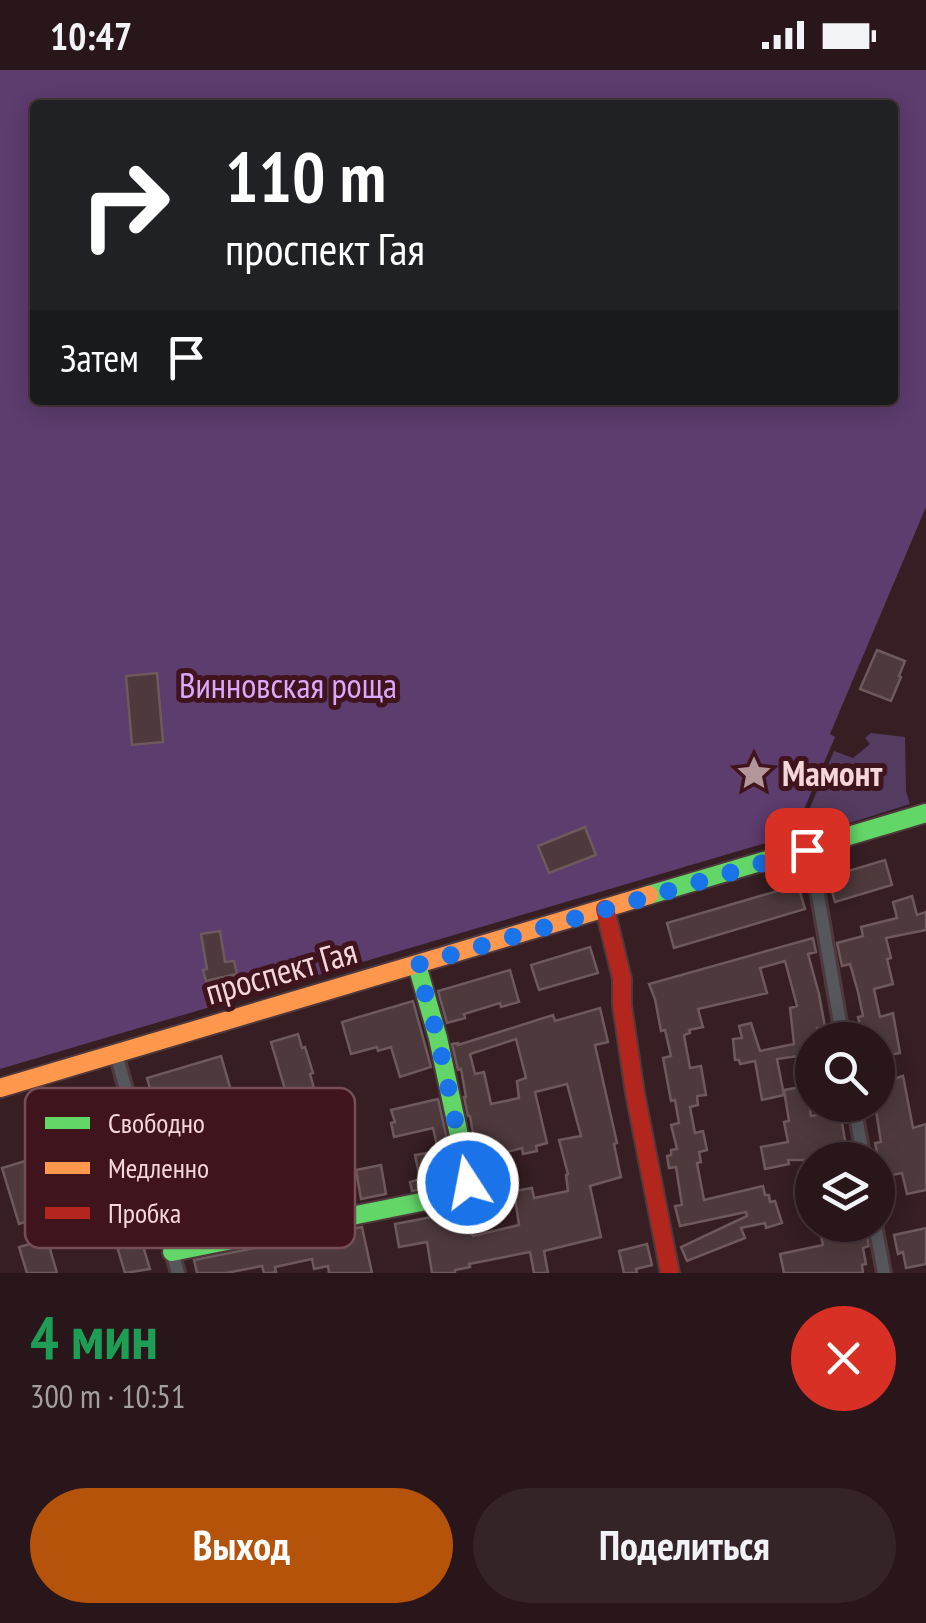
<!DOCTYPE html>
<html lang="ru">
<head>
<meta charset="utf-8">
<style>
  :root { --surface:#28161a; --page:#342327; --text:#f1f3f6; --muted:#a59fa2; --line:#443539; --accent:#b45309 }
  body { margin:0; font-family:"PT Sans Narrow",sans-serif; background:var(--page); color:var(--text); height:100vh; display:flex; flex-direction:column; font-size:38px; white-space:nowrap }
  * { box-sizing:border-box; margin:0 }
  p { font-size:32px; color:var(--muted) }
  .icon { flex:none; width:55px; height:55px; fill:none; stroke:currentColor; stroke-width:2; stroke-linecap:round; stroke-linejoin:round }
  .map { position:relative; height:1203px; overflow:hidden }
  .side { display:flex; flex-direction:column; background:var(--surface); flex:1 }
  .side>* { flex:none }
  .guide { position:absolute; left:30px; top:30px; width:868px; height:305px; border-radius:10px; box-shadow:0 5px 25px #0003,0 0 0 2px var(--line); background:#202124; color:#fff; overflow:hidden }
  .buttons { position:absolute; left:795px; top:952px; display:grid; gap:20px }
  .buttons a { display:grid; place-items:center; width:100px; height:100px; border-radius:50%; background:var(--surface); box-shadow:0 5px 25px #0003,0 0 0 2px var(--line); font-size:50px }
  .pin { position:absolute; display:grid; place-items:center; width:85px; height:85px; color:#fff; margin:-42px; border-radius:20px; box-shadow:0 5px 15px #0006 }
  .me { position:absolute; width:110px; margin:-55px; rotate:349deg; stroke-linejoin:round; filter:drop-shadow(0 0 8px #0008) }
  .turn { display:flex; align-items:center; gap:35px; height:210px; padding:0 30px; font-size:45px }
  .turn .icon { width:130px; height:130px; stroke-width:2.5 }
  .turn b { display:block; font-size:70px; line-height:85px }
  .then { display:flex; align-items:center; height:95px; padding:0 30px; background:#0003; gap:20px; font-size:38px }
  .round { display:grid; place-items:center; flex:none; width:105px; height:105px; border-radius:52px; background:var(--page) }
  .head { display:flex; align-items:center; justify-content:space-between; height:170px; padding:0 30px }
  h1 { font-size:60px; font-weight:600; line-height:75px; color:#1e9e55 }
  .action { display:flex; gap:20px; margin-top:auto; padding:20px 30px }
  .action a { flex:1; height:115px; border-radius:60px; background:var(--accent); color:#fff; font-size:40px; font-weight:600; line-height:115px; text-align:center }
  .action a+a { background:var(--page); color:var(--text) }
  .status { display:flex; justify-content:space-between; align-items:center; height:70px; padding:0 50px; background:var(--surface); direction:ltr }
  .status svg { height:28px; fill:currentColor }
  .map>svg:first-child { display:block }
  .green { fill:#543c60 }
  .forest { fill:#5d3c6e; fill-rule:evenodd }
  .building { fill:#4e3a3d; stroke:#6e595c; stroke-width:2.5; fill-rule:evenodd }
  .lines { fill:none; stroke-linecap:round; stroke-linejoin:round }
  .street-casing { stroke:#4f393d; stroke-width:18 }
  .fast-casing { stroke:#4f393d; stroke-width:22 }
  .slow-casing { stroke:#4f393d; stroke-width:22 }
  .jam-casing { stroke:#4f393d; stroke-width:22 }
  .street { stroke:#56575c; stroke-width:12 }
  .fast { stroke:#63d668; stroke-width:18 }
  .slow { stroke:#ff974d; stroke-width:18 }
  .jam { stroke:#b3261e; stroke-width:18 }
  .route { stroke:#1a73e8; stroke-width:18; stroke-dasharray:0 32.4 }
  .labels { text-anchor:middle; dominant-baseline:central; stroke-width:10; stroke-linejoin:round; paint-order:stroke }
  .park-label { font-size:35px; fill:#daa8fd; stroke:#40141d }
  .poi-label { font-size:35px; font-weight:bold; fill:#f5d6da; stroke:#40141d; text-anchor:start }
  .street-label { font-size:35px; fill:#f5d6da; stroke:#40141d }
  .key { fill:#40141d; stroke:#764e56; stroke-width:2.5 }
  .key-label { font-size:28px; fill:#f5d6da }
</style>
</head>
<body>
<div class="status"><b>10:47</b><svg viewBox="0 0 49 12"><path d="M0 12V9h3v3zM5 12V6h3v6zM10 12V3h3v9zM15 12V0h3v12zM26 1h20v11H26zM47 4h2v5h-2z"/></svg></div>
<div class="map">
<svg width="926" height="1203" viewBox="0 0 926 1203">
  <rect width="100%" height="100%" fill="#361e23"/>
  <!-- green -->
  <polygon class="green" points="871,663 905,667 906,721 910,734 802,768 798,766 834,681 853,688 870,674 865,668"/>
  <!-- forest -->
  <path class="forest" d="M0,0H926V437L830,664L835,667L793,765L0,999ZM35,35H892V330H35Z"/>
  <!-- building -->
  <g class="building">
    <polygon points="877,580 905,591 899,606 901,607 891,631 860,619"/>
    <polygon points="157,603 163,672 132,675 126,606"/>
    <polygon points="585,757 596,785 549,803 538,776"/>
    <polygon points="885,790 892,815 835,832 828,807"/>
    <polygon points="798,815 805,839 674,878 667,853"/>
    <polygon points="912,826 917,845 926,842 926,860 886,868 891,888 887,889 893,914 874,919 880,947 893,943 900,983 889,985 894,1009 903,1006 913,1058 926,1054 926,1120 907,1124 902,1103 883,1107 875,1073 881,1072 876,1041 878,970 863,970 858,947 863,946 858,922 850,894 842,896 837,873 863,866 861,857 897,848 893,832"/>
    <polygon points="220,861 225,892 234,891 237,904 206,911 203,900 207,899 201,864"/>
    <polygon points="813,868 816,882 808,884 819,924 825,957 817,958 819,970 812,970 812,1009 798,986 777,989 784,1025 762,1030 755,991 740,994 739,990 735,990 733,969 742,968 739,956 751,953 760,981 794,974 790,938 797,936 785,891 760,898 767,923 698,939 703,957 689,960 690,963 684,965 690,998 701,996 706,1025 697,1026 698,1035 690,1037 695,1063 703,1061 707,1080 699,1082 701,1092 697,1093 704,1130 763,1116 765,1125 769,1125 770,1132 775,1131 782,1153 766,1158 765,1153 741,1158 745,1168 687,1191 681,1177 747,1146 746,1142 680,1156 675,1136 682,1135 676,1097 669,1098 667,1086 671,1085 671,1080 677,1079 671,1055 679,1053 675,1030 671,1031 663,988 671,986 665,960 661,961 655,929 649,914"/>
    <polygon points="590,877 598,903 539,920 531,895"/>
    <polygon points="510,900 519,932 501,937 500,933 464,944 465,948 447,953 438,921"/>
    <polygon points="413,931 431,997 400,1007 391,977 378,981 377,977 351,984 342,952"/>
    <path d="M600,938L608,972L595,975L617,1073L614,1074L621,1107L590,1116L601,1167L544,1181L548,1203H534L530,1182L469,1194L470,1197L455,1200V1203H432L427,1172L399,1177L395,1154L432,1147V1143L458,1137L467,1133L473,1166L519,1155L514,1121L532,1118L534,1128L568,1121L566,1105L568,1104L559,1070L581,1066L567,1014L535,1022L547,1073L536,1076L537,1081L523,1084L522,1078L500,1084L511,1124L479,1130L477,1121L482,1114L480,1104L470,1046H468L464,1027H466L461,999L458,1000L452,974L458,973V975L553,945L555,951ZM516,969L526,1008L517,1011L519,1028L491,1034L484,1002L475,1004L470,984Z"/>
    <polygon points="298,964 302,978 305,977 313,1003 310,1004 318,1032 321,1031 330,1058 326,1059 330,1072 303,1080 271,972"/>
    <polygon points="221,986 234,1031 248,1027 262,1071 223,1083 222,1080 210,1082 202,1055 219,1050 210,1020 155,1036 147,1008"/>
    <polygon points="806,1016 811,1046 840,1041 847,1082 842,1083 843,1090 788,1090 789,1094 765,1099 761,1077 788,1072 784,1052 789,1051 784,1020"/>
    <polygon points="438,1029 449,1078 438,1080 433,1058 394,1067 391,1053 395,1052 391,1040"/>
    <polygon points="445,1080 451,1113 412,1121 410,1112 420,1109 415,1085"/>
    <polygon points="25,1091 42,1147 19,1154 2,1098"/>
    <polygon points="381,1095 386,1124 361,1129 356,1100"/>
    <polygon points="133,1143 150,1199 125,1203 109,1150"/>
    <polygon points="859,1155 865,1155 869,1176 863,1178 866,1194 862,1195 863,1203 784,1203 780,1184 823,1175 820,1162"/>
    <polygon points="362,1157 372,1203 329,1203 328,1196 314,1199 312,1189 275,1197 276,1202 270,1203 264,1203 262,1196 226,1203 197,1203 194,1190"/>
    <polygon points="926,1158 926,1194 906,1198 903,1182 898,1184 894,1165"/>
    <polygon points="47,1169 57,1203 27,1203 19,1177"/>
    <polygon points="647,1174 652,1195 636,1199 637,1203 624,1203 619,1181"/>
  </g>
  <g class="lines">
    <defs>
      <g id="street">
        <polyline points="807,780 814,802 843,970"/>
        <polyline points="116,984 178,1203"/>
        <polyline points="854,1035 864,1090"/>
        <polyline points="875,1155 884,1203"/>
      </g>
      <g id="fast">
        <polyline points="649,825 926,743"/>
        <polyline points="172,1182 456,1125 465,1118 468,1107 438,968 417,895"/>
      </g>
      <polyline id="slow" points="0,1018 649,825"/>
      <polyline id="jam" points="605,839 622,909 622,935 635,1023 670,1203"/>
    </defs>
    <!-- street casing -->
    <use href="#street" class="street-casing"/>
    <!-- fast casing -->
    <use href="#fast" class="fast-casing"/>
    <!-- slow casing -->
    <use href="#slow" class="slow-casing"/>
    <!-- jam casing -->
    <use href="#jam" class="jam-casing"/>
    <!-- street -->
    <use href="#street" class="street"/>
    <!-- fast -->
    <use href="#fast" class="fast"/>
    <!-- slow -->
    <use href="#slow" class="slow"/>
    <!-- jam -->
    <use href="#jam" class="jam"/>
  </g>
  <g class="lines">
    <!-- route -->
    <polyline class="route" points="468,1113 438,968 417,895 807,780"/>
  </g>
  <!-- icons -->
  <defs>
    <symbol id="sight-bare" viewBox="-9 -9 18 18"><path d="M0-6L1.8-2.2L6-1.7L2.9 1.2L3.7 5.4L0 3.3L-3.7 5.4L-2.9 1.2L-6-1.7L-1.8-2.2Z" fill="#b2969a" stroke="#40141d" stroke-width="2.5" paint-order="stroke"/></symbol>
  </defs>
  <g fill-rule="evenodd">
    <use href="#sight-bare" x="729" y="678" width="50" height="50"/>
  </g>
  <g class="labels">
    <!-- park labels -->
    <g class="park-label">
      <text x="288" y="615">Винновская роща</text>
    </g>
    <!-- poi labels -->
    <g class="poi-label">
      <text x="782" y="703">Мамонт</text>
    </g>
    <!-- street labels -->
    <g class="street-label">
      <text transform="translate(281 901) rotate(-16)">проспект Гая</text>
    </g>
  </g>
  <!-- legend -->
  <rect x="25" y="1018" width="330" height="160" rx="15" class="key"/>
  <rect x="45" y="1047" width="45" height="12" fill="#63d668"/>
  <rect x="45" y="1092" width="45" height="12" fill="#ff974d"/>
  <rect x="45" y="1137" width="45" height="12" fill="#b3261e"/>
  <g class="key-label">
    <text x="108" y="1063">Свободно</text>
    <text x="108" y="1108">Медленно</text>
    <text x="108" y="1153">Пробка</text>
  </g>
</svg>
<div class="buttons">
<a><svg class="icon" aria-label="search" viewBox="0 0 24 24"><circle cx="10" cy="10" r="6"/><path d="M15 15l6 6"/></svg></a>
<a><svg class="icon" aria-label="layers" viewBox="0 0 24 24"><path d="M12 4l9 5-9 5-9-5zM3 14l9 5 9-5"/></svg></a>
</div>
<div class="pin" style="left:807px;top:780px;background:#d93025"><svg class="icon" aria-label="arrive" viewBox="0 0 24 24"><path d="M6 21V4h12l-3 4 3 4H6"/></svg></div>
<svg class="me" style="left:468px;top:1113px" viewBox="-20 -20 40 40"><circle r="17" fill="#1a73e8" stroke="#fff" stroke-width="3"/><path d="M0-11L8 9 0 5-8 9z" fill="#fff"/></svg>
<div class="guide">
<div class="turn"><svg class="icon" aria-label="right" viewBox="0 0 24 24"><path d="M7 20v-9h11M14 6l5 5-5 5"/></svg><div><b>110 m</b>проспект Гая</div></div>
<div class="then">Затем<svg class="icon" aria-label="arrive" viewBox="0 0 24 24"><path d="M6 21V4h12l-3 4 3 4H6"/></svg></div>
</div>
</div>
<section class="side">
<div class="head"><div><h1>4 мин</h1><p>300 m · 10:51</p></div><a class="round" style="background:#d93025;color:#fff"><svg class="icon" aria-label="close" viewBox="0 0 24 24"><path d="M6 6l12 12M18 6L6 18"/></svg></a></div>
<div class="action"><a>Выход</a><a>Поделиться</a></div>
</section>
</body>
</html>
